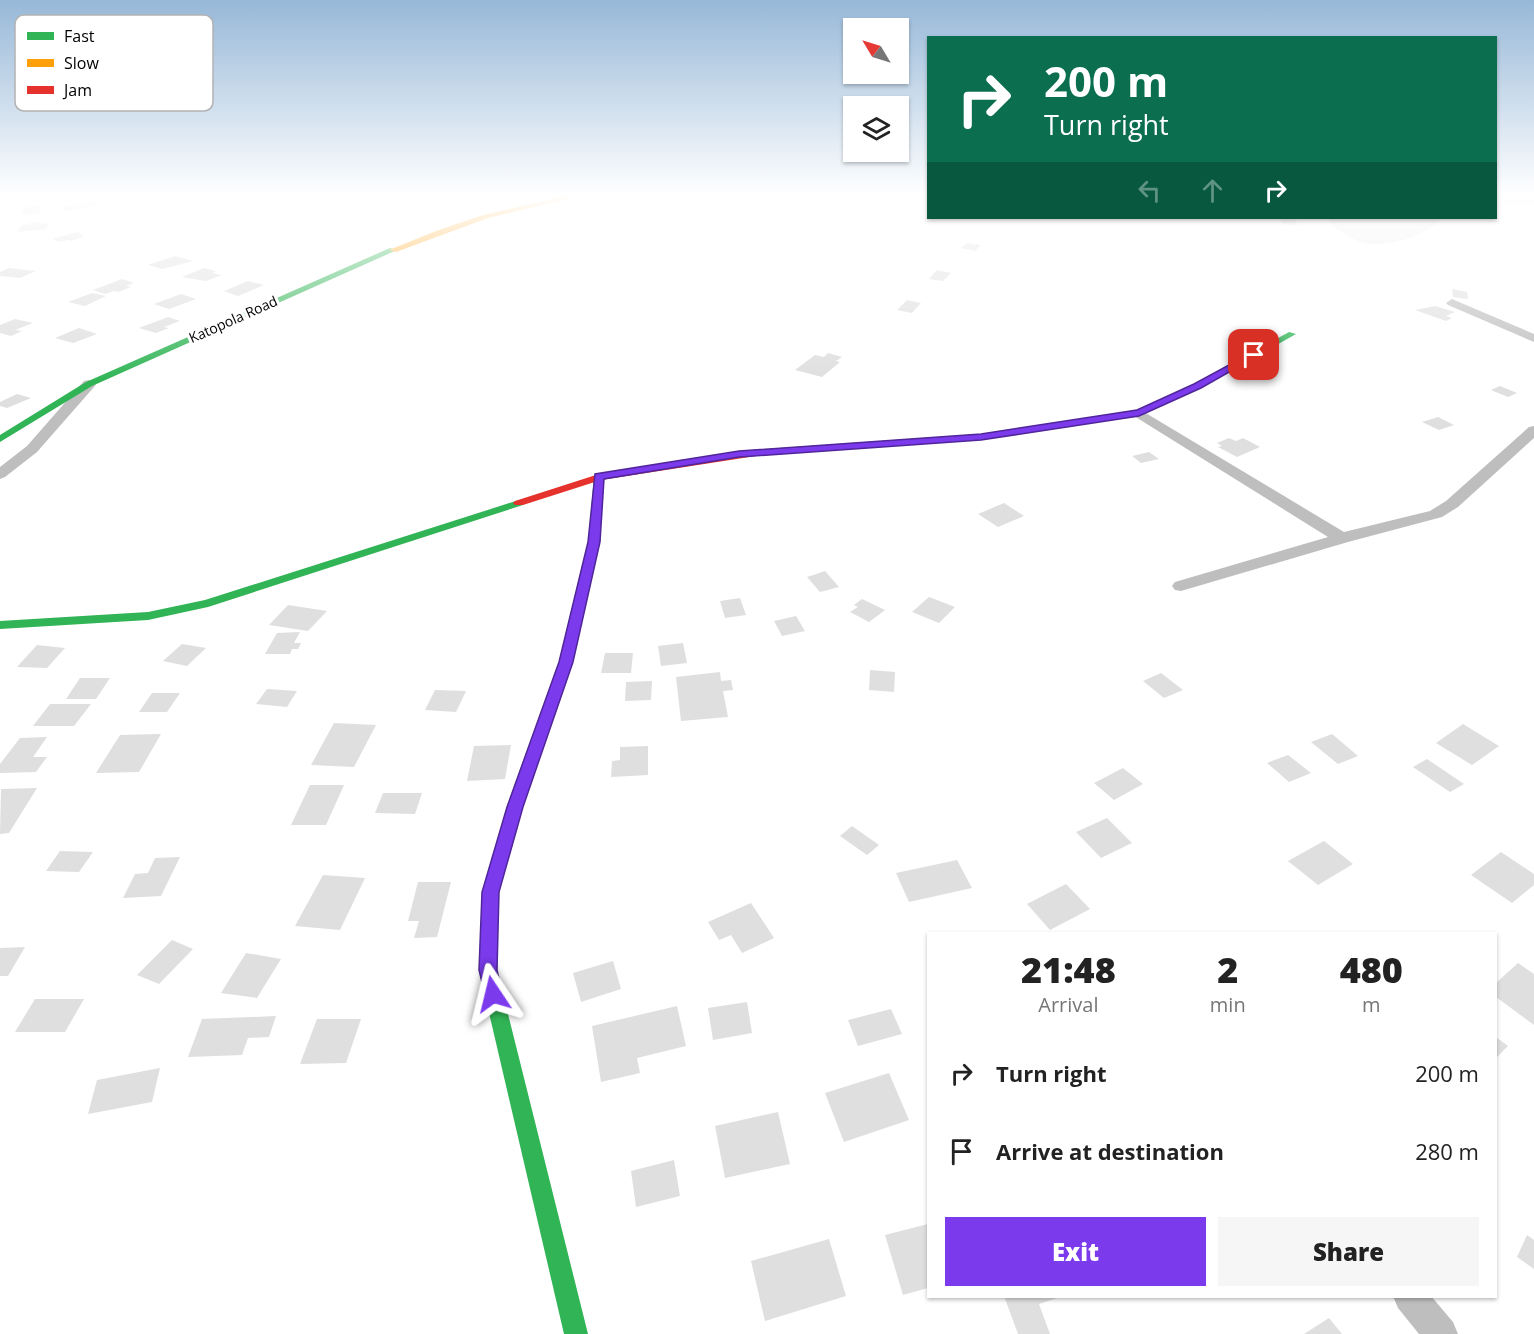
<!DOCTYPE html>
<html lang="en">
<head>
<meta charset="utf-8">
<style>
  :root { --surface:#fff; --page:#f6f6f6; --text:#222; --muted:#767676; --accent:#7c3aed }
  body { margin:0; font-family:"Open Sans",sans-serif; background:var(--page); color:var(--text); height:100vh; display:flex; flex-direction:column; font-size:22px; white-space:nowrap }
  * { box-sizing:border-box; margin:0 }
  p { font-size:20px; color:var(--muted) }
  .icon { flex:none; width:33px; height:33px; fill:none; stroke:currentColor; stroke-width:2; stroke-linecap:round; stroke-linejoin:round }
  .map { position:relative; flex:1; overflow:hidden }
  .details { position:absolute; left:927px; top:932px; width:570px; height:366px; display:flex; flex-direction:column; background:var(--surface); border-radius:0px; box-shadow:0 2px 4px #0004 }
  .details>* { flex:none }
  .banner { position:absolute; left:927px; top:36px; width:570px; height:183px; border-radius:0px; box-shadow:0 2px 4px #0004; background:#0b6e4f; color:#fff; overflow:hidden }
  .needle { width:39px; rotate:308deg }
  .controls { position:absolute; left:843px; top:18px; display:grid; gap:12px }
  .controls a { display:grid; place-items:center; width:66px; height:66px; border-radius:0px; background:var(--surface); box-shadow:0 2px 4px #0004; font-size:30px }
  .pin { position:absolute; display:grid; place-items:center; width:51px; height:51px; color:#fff; margin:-26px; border-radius:12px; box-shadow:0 3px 9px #0006 }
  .me { position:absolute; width:66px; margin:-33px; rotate:350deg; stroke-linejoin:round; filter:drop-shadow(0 0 4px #0008) }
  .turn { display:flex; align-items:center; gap:21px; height:126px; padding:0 18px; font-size:27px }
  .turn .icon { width:78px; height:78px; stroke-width:2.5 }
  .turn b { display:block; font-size:42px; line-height:51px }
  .lanes { display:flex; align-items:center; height:57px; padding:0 18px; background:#0003; justify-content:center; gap:30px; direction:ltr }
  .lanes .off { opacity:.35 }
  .eta { display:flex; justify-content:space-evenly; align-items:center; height:102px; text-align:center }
  .eta b { font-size:36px; font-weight:800; line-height:42px }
  .cta { display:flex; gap:12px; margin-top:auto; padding:12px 18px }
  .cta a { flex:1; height:69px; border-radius:0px; background:var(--accent); color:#fff; font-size:24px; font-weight:800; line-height:69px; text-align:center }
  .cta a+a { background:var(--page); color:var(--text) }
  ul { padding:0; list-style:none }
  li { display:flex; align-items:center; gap:18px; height:78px; padding:0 18px }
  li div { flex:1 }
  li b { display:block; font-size:22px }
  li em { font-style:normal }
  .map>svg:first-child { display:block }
  .green { fill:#ececec }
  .building { fill:#dfdfdf }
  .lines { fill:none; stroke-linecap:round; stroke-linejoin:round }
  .street { fill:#bebebe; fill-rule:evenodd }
  .fast { fill:#30b455; fill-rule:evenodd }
  .slow { fill:#ff9f0a; fill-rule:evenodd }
  .jam { fill:#e5322d; fill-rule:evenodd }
  .route { fill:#7c3aed; stroke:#51269a; stroke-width:1.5 }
  .labels { text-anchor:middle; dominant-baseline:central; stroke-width:6; stroke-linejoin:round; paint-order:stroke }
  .far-street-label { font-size:14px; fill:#000; stroke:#fff }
  .key { fill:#fff; stroke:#b2b2b2; stroke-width:1.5 }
  .key-label { font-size:16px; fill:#000 }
</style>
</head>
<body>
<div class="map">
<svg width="1534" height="1334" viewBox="0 0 1534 1334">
  <rect width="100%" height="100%" fill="#fff"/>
  <!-- green -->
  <g class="green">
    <rect x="1496" y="195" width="38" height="11"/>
    <path d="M1330,218H1442C1426,235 1396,245 1373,244C1357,244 1343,233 1330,225Z"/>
  </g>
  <!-- building -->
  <g class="building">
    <polygon points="96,201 96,206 64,211 64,206"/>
    <polygon points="43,205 38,214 22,215 24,212 19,213 29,206"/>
    <polygon points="1281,218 1295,218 1297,225 1283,224"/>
    <polygon points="41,221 40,224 49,223 46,229 17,232 22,225"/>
    <polygon points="77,232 84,236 72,241 68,240 59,242 52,239"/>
    <polygon points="967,243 981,245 975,251 961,248"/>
    <polygon points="175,256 193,261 162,269 148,265"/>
    <polygon points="9,268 36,271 20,278 0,276 0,272"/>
    <polygon points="204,268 216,271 212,273 222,275 206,281 182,277"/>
    <polygon points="937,270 951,273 943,281 929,279"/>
    <polygon points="122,279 134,283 126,286 131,287 118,292 114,291 105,294 93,290"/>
    <polygon points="248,281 264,285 238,296 224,291"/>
    <polygon points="1452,289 1467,292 1468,299 1453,297"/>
    <polygon points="92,293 106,296 85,306 68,302"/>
    <polygon points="181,294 196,299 169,309 154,304"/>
    <polygon points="907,300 921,303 912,313 897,310"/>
    <polygon points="1435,306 1455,312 1446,316 1452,318 1446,321 1415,310"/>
    <polygon points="168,317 180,321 164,327 169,328 156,333 139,328"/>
    <polygon points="15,319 33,323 15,330 22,331 11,336 0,333 0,325"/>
    <polygon points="79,328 97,334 73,343 55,338"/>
    <polygon points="828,353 842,357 836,361 840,362 822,377 795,370 815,355 824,357"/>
    <polygon points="1500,386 1517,393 1508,397 1491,390"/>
    <polygon points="17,394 31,398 7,408 0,406 0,402"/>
    <polygon points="1438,417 1454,425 1439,430 1422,422"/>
    <polygon points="1229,438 1236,441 1243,438 1260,447 1237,457 1218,447 1222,446 1217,443"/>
    <polygon points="1149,452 1159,459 1141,463 1132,456"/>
    <polygon points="1004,503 1024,516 998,527 978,514"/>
    <polygon points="825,571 839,587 820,592 807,577"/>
    <polygon points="929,597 955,607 939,623 912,612"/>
    <polygon points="740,598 746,615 725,618 720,601"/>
    <polygon points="862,599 885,610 869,622 850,612 858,607 854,605"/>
    <polygon points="288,605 327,611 308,631 269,625"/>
    <polygon points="796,616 805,631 782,636 774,621"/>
    <polygon points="300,632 294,643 301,643 298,649 292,649 290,654 265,654 277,633"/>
    <polygon points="683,643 687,663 661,666 658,646"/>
    <polygon points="182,644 206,648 187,666 163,661"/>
    <polygon points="37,645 65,648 47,668 17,667"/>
    <polygon points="605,653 633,653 631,673 601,673"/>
    <polygon points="870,670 895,672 894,692 869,690"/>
    <polygon points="720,672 721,681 731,680 733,690 723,691 728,717 681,721 676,677"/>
    <polygon points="1161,673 1183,690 1164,698 1143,681"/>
    <polygon points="80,678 110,678 96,699 66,699"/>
    <polygon points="652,681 651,700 625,701 626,682"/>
    <polygon points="267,689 297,691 287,707 256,704"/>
    <polygon points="435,690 466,691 456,712 425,710"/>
    <polygon points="152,693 180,693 167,712 139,712"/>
    <polygon points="50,704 91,704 74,726 33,726"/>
    <polygon points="334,723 376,725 354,767 311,765"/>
    <polygon points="1463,724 1499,746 1472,765 1436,743"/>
    <polygon points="161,734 139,772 96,773 120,735"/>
    <polygon points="1332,734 1358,756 1338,764 1311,742"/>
    <polygon points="47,737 33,757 47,757 36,772 0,773 0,764 20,738"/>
    <polygon points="511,745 505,779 467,781 474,746"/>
    <polygon points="648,746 648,775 611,777 612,761 620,760 620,747"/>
    <polygon points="1288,755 1311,773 1289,782 1267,763"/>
    <polygon points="1427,759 1464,784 1450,792 1413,767"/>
    <polygon points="1123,768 1143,784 1114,800 1094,783"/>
    <polygon points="310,785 344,785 326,825 291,825"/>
    <polygon points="37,788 9,833 0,834 1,789"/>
    <polygon points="383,793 422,793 415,814 375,813"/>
    <polygon points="1107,818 1132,843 1101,858 1076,832"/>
    <polygon points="852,826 879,845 867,855 840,836"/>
    <polygon points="1324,841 1353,864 1318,885 1288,861"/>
    <polygon points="60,851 93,852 79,872 46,871"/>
    <polygon points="1501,852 1534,874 1534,885 1512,903 1471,875"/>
    <polygon points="180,857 161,896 123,898 135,874 148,873 155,858"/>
    <polygon points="957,860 972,888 909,902 896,873"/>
    <polygon points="323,875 365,878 340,930 295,926"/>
    <polygon points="418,882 451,882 437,937 414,938 419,921 408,921"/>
    <polygon points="1066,884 1090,909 1050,930 1027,904"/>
    <polygon points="751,903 774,938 742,953 731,935 719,940 708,922"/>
    <polygon points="172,940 193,949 159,984 137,975"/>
    <polygon points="25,947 8,976 0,976 0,948"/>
    <polygon points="246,953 281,959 257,998 221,993"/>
    <polygon points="613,961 621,989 581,1002 573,973"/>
    <polygon points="1518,963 1534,974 1534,1025 1496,997 1496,983"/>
    <polygon points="35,999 84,999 65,1032 15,1032"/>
    <polygon points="747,1002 752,1033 713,1040 708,1008"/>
    <polygon points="677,1006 686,1046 637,1058 640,1073 601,1082 592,1026"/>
    <polygon points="891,1009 902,1034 858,1046 848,1020"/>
    <polygon points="276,1016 269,1037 248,1038 242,1055 188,1057 202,1019"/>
    <polygon points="317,1019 361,1019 346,1063 300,1064"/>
    <polygon points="1496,1037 1508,1046 1496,1058"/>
    <polygon points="160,1068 152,1102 88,1114 97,1080"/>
    <polygon points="889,1073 909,1120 844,1142 825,1093"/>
    <polygon points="778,1112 790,1164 725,1178 715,1126"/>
    <polygon points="674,1160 680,1196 636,1207 631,1171"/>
    <polygon points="928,1224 928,1288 903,1295 885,1235"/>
    <polygon points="1527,1235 1534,1240 1534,1269 1517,1257"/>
    <polygon points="829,1239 846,1296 765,1321 751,1261"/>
    <polygon points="1004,1296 1063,1296 1039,1304 1050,1334 1018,1334"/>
    <polygon points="1329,1318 1342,1334 1304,1334"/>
  </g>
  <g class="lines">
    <!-- street -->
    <g class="street">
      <polygon points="1452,299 1534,334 1534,342 1448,305 1446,303"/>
      <polygon points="89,380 96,384 94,387 37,452 5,477 0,479 0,467 27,446 84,381"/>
      <polygon points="1139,409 1344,532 1430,511 1446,501 1529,427 1534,426 1534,438 1458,507 1442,517 1348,542 1181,591 1175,590 1172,586 1175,582 1328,537 1134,416 1132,413 1134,410"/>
      <polygon points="1393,1296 1431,1296 1453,1322 1458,1334 1419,1334 1398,1308"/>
    </g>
    <!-- fast -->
    <g class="fast">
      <polygon points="390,248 397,250 92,386 0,442 0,435 86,382"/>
      <polygon points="1289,332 1296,334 1201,388 1139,416 981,440 765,455 760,452 765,449 981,434 1137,410 1195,384"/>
      <polygon points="599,474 604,477 600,542 573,662 523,806 499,892 497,970 588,1334 564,1334 479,970 483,892 507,806 559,662 588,542 594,477"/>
      <polygon points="519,500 525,503 523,505 208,607 148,620 0,629 0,621 148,612 205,600"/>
    </g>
    <!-- slow -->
    <polygon class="slow" points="570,195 584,195 488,218 396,252 389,250 436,231 483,215"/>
    <!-- jam -->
    <polygon class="jam" points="765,449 769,450 769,454 601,480 523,505 515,505 513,503 515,501 599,474 739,451"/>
  </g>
  <!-- sky -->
  <linearGradient id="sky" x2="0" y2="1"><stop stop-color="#97b8d8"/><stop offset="0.51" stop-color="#fff"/><stop offset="1" stop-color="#fff" stop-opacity="0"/></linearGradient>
  <rect width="1534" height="382" fill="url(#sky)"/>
  <!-- route -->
  <polygon class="route" points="1251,353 1259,355 1201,388 1139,416 981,440 739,457 604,479 600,542 573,662 523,807 499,892 497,970 502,994 500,999 493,1002 486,999 479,970 482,892 507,807 559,662 588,542 595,474 739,451 981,434 1137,410 1194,384"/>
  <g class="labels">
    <!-- far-street labels -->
    <g class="far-street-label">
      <text transform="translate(233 319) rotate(-24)">Katopola Road</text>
    </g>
  </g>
  <!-- legend -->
  <rect x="15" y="15" width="198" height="96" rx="9" class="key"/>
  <rect x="27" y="32" width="27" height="8" fill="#30b455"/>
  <rect x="27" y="59" width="27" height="8" fill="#ff9f0a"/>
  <rect x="27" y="86" width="27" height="8" fill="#e5322d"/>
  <g class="key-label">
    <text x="64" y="42">Fast</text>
    <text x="64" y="69">Slow</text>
    <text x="64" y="96">Jam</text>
  </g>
</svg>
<div class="controls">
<a><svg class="needle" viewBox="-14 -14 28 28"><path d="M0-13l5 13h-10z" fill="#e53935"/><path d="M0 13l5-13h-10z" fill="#767676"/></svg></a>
<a><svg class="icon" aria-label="layers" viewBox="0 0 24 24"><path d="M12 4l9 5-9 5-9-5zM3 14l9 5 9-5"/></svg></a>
</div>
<div class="pin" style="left:1254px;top:355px;background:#d93025"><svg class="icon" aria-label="arrive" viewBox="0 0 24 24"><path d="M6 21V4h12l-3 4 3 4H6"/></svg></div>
<svg class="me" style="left:493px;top:994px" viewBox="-20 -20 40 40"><path d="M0-17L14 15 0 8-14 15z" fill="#7c3aed" stroke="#fff" stroke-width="4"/></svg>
<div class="banner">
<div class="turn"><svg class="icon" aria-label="right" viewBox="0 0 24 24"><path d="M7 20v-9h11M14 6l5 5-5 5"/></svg><div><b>200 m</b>Turn right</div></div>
<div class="lanes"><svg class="icon off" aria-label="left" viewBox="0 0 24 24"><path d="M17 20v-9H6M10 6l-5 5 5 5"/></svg><svg class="icon off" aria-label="ahead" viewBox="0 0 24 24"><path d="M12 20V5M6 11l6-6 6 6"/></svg><svg class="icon" aria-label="right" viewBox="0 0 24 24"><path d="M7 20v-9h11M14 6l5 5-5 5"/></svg></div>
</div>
<section class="details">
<div class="eta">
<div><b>21:48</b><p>Arrival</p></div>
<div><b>2</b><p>min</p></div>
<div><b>480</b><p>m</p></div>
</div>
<ul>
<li><svg class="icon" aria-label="right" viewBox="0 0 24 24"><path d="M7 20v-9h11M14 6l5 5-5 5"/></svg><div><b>Turn right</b></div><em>200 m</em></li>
<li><svg class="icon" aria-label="arrive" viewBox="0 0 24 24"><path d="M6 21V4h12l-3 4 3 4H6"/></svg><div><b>Arrive at destination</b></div><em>280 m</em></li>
</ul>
<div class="cta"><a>Exit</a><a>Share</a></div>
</section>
</div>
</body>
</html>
